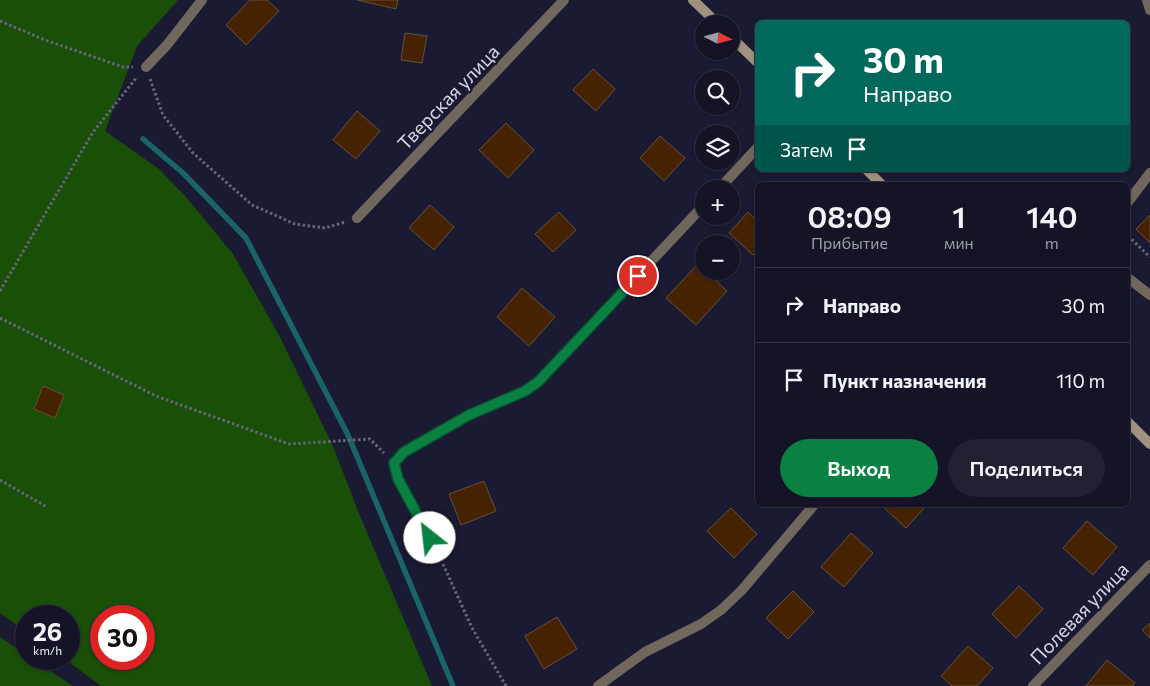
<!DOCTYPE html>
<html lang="ru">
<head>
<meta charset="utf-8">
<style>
  :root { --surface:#141426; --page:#212132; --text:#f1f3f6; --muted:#9d9ea7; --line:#333343; --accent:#0b8043 }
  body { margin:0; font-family:Commissioner,sans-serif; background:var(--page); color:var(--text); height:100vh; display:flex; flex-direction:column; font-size:19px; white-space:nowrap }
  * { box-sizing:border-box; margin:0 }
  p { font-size:16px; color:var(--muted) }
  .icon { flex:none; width:28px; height:28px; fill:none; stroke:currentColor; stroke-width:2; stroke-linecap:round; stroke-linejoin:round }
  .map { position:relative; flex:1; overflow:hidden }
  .drawer { position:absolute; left:755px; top:182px; width:375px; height:325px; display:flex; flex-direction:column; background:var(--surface); border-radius:8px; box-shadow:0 1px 4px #0004,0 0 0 1px var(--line) }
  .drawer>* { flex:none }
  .hud { position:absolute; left:755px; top:20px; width:375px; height:152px; border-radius:8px; box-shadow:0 1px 4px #0004,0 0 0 1px var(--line); background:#00695c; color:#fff; overflow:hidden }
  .needle { width:32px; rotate:96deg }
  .buttons { position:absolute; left:695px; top:15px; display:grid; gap:10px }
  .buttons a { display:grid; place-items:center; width:45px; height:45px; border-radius:50%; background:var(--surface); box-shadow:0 1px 4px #0004,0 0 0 1px var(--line); font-size:25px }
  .speed { position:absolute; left:15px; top:605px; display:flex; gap:10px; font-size:25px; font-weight:700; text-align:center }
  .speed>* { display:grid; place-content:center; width:65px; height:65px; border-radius:50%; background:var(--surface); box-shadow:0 1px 4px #0004,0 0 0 1px var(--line); line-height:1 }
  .speed small { font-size:12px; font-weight:400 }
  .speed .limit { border:8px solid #d22; background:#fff; color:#111 }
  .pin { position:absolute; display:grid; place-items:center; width:42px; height:42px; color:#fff; margin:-21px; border:2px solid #fff; border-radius:50%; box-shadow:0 1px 5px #0007 }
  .me { position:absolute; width:55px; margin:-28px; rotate:331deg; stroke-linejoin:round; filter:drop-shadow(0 0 4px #0008) }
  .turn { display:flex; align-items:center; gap:18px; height:105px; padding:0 25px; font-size:22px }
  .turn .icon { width:65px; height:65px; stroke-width:2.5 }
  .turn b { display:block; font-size:35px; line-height:42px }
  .then { display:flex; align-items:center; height:48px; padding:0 25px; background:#0003; gap:10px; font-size:19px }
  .eta { display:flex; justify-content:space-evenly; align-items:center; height:85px; text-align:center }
  .eta b { font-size:30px; font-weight:600; line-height:35px }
  .primary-button { display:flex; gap:10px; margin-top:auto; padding:10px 25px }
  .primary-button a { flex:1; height:58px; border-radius:30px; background:var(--accent); color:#fff; font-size:20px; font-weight:600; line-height:58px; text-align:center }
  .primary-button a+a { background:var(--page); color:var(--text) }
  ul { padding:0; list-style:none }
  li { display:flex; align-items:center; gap:15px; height:75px; padding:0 25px; border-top:1px solid var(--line) }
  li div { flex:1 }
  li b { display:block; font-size:19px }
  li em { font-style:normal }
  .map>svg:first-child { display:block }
  .green { fill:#194f06; fill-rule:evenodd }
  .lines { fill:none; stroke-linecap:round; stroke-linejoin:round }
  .stream { stroke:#196466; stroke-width:5.5 }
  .building { fill:#452300; stroke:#684e3a }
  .path { stroke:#65657b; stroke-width:3; stroke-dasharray:2.5 2.5; stroke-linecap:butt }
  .minor { stroke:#70685c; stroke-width:10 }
  .secondary { stroke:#9f937f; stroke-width:10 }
  .route-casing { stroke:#07532c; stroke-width:12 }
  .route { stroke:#0b8043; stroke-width:9 }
  .labels { text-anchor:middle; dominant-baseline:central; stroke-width:4.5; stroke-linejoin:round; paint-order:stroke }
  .street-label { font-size:19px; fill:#d6d7e8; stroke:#1b1a33 }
</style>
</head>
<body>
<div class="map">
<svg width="1150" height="686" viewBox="0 0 1150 686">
  <rect width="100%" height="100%" fill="#1b1a33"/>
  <!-- green -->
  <g class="green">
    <path d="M0,0H178L137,46L105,131L159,169L186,197L233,254L280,337L333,446L358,511L432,686H101L65,659H69V616H26V632L0,613ZM101,616H144V659H101Z"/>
    <polygon points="0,637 26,655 26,659 32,659 73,686 0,686"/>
  </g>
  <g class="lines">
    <!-- stream -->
    <polyline class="stream" points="143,139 183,173 246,238 348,435 453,686"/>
  </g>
  <!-- building -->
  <g class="building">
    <polygon points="250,0 267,0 279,11 246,45 226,25"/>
    <polygon points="357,0 398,0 396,9"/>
    <polygon points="405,33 427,36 422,63 401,60"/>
    <polygon points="593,69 615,89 596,111 573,90"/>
    <polygon points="357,111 380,131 356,159 333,140"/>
    <polygon points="506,123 534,150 508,178 479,150"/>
    <polygon points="660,136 685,158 664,181 640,158"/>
    <polygon points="430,205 454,227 434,250 409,228"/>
    <polygon points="559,212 576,230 553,252 535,234"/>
    <polygon points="748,212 758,221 758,250 753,255 729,233"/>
    <polygon points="1150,215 1150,243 1136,229"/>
    <polygon points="698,264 727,291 696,325 666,298"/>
    <polygon points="522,288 555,317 529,346 497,317"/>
    <polygon points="43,386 64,395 55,418 34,409"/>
    <polygon points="484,481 496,511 461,525 449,494"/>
    <polygon points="881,505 927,505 906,528"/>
    <polygon points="731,508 757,534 734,558 707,531"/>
    <polygon points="1087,521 1117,547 1093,575 1063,548"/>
    <polygon points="851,533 873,553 844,587 821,567"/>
    <polygon points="1019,586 1043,609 1016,638 992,614"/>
    <polygon points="793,591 814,612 788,639 766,618"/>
    <polygon points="557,617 577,649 544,669 525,636"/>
    <polygon points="1150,623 1150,638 1142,630"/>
    <polygon points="968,646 993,668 977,686 952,686 941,676"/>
    <polygon points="1107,660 1135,683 1132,686 1086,686"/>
  </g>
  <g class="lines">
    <!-- path -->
    <g class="path">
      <polyline points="0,21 45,40 123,67 133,67"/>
      <polyline points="150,79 163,115 193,153 252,205 295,224 325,228 345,222"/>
      <polyline points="1128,236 1150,257"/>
      <polyline points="0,291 93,132 137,77"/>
      <polyline points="0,318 156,396 289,444 370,439 384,453"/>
      <polyline points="0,480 47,507"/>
      <polyline points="443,564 472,628 506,686"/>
    </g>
    <!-- minor -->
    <g class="minor">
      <polyline points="1147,0 1150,10"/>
      <polyline points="146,67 167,45 202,0"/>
      <polyline points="719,189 758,147"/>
      <polyline points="1128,202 1150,173"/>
      <polyline points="357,218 564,0"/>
      <polyline points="1128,278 1150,295"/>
      <polyline points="438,552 398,479 394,463 404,452 469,415 525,391 538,382 704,205"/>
      <polyline points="598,686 645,652 701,624 721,610 742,590 814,505"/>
      <polyline points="1033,686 1150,565"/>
    </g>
    <!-- secondary -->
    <g class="secondary">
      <polyline points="693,0 718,24"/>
      <polyline points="731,37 758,63"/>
      <polyline points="867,170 882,185"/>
      <polyline points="1128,422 1150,444"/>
    </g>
  </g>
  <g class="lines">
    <defs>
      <polyline id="route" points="430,538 398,479 394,463 404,452 469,415 525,391 538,382 638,276"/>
    </defs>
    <!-- route casing -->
    <use href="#route" class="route-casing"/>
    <!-- route -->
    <use href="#route" class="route"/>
  </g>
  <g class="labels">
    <!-- street labels -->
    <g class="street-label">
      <text transform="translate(448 97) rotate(-46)">Тверская улица</text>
      <text transform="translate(1079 613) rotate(-46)">Полевая улица</text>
    </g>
  </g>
</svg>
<div class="buttons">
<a><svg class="needle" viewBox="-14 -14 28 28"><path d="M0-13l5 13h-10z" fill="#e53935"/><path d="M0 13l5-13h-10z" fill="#9d9ea7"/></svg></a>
<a><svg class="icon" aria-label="search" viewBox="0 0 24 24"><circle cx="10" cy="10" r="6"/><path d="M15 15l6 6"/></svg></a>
<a><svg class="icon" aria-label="layers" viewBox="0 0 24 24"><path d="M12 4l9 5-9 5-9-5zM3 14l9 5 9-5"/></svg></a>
<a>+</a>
<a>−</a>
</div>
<div class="speed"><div>26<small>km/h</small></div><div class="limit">30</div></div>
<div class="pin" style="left:638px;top:276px;background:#d93025"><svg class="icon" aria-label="arrive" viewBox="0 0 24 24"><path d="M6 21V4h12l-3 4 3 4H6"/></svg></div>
<svg class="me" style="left:430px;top:538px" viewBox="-20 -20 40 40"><circle r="19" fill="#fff"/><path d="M0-13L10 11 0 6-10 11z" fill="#0b8043"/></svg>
<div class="hud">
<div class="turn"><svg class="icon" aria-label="right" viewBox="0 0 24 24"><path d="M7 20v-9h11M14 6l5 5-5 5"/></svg><div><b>30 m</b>Направо</div></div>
<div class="then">Затем<svg class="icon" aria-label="arrive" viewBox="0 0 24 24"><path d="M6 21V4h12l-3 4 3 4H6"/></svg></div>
</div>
<section class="drawer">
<div class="eta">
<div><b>08:09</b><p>Прибытие</p></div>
<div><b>1</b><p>мин</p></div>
<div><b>140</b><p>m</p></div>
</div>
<ul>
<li><svg class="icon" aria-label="right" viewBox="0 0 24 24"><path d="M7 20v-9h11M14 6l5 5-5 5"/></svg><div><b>Направо</b></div><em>30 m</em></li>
<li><svg class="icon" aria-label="arrive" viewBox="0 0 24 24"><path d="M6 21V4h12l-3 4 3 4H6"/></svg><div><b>Пункт назначения</b></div><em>110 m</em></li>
</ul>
<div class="primary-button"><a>Выход</a><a>Поделиться</a></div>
</section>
</div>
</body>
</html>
